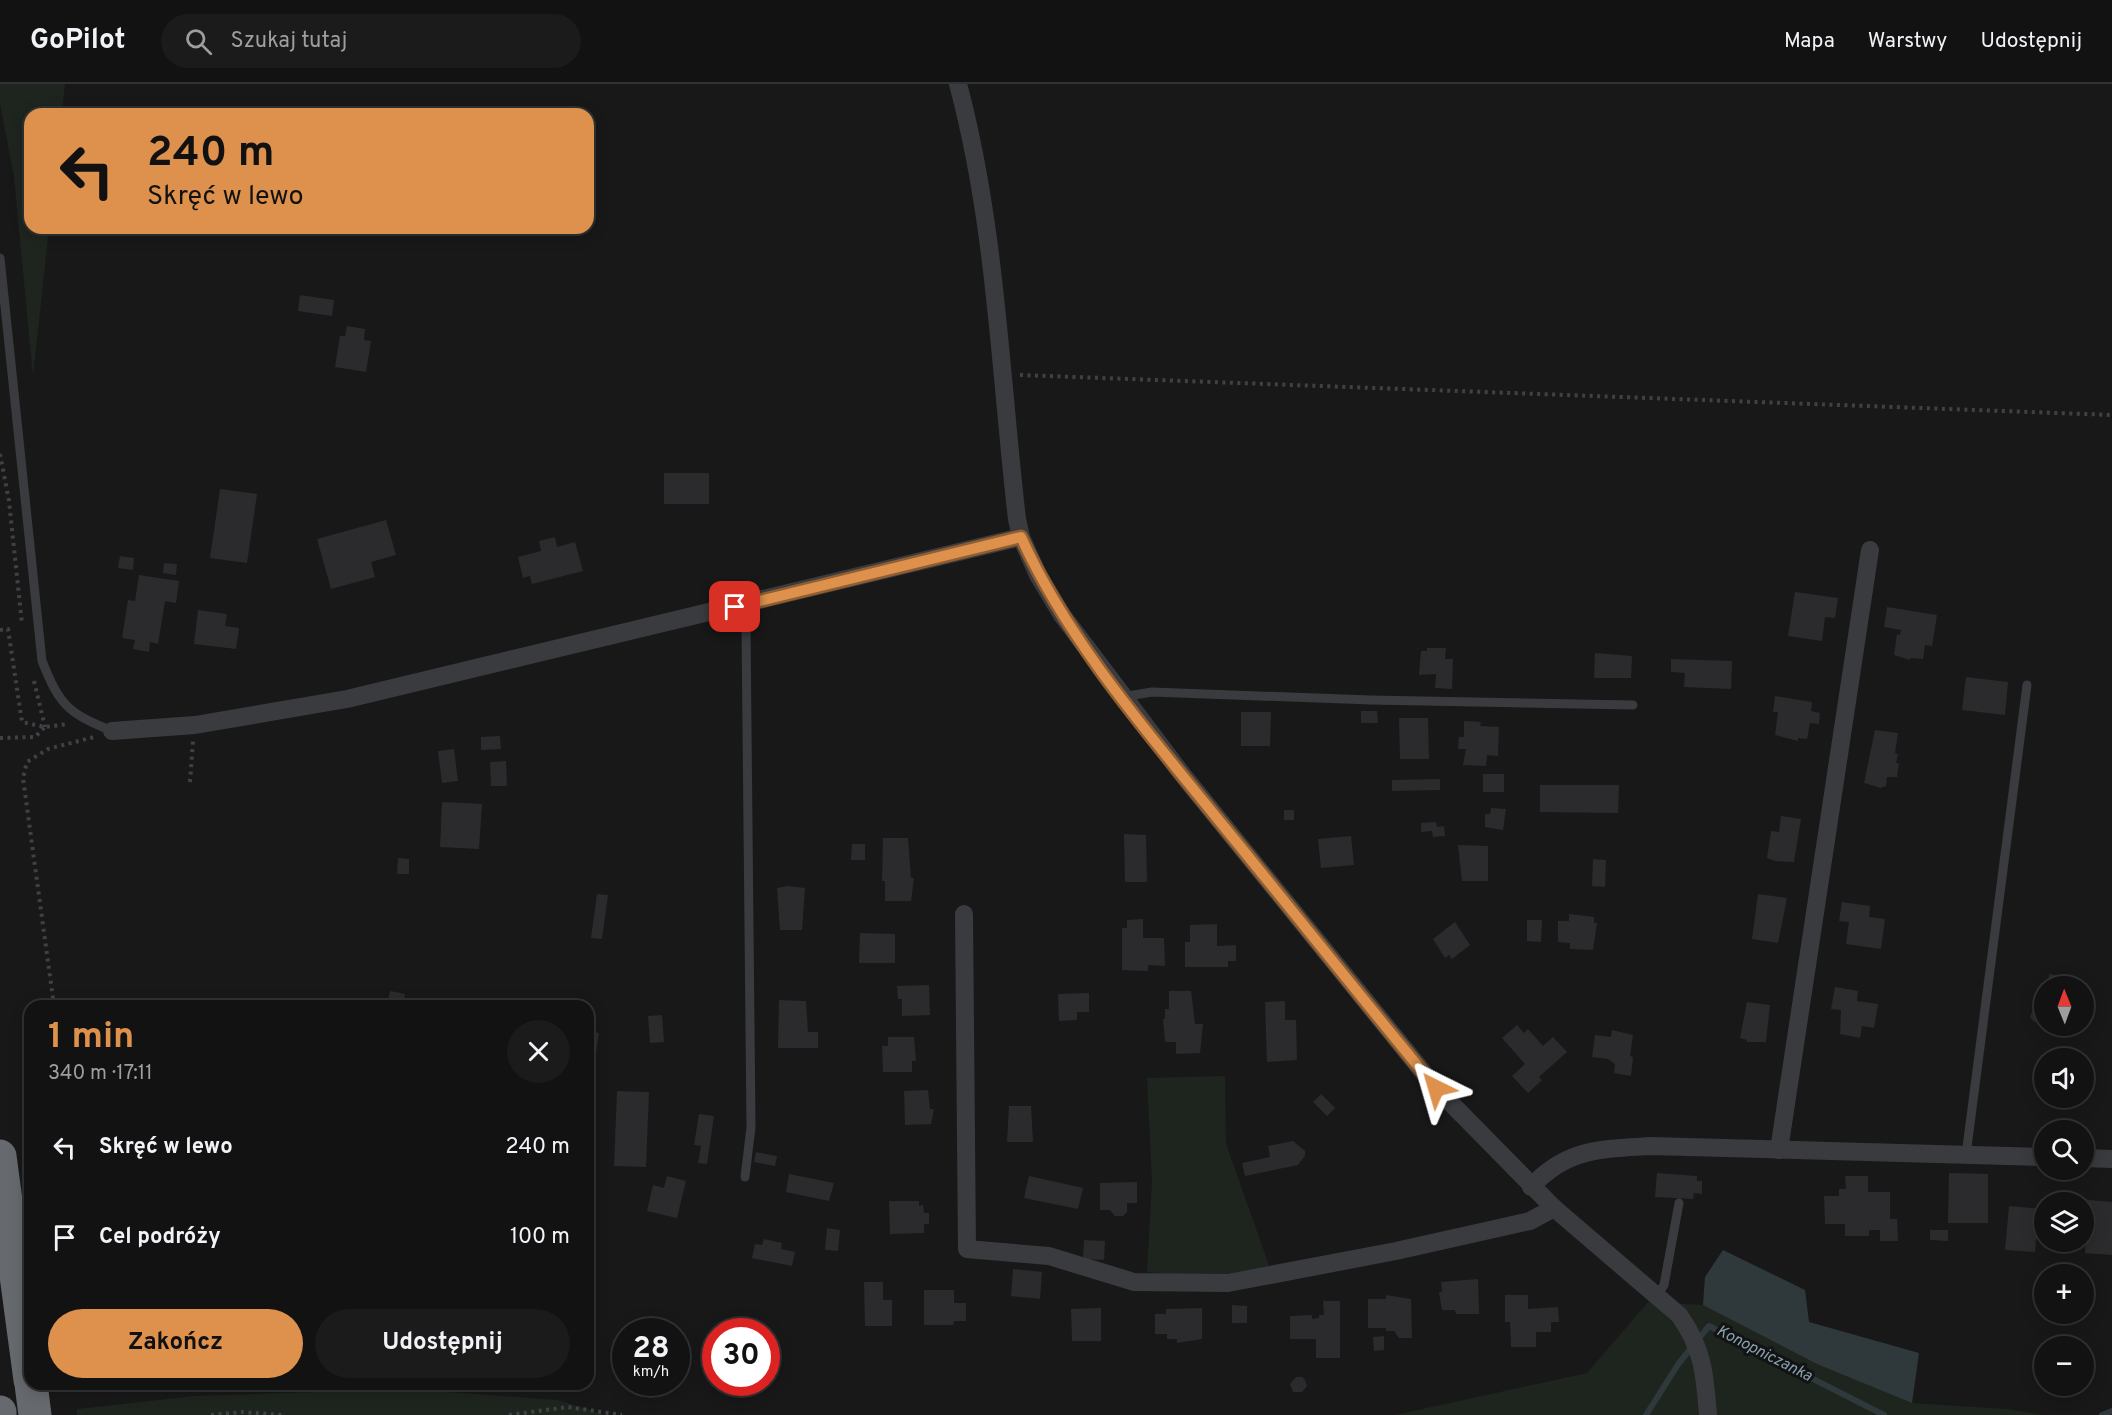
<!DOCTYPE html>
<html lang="pl">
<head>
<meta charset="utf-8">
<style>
  :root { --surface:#121213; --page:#1b1b1c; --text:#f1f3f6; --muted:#9c9ea0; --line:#313233; --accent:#dd914c }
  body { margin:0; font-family:Overpass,sans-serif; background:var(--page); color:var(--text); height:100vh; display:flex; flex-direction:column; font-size:22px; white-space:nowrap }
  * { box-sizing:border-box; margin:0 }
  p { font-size:20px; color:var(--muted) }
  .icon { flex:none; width:33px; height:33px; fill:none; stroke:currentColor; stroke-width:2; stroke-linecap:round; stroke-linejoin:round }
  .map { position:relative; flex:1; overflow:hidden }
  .panel { position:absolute; left:24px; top:916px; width:570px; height:390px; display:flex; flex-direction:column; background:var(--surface); border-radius:18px; box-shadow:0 3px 15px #0003,0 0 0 2px var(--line) }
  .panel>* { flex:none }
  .guide { position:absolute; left:24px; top:24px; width:570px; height:126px; border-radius:18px; box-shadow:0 3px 15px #0003,0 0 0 2px var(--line); background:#dd914c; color:#111; overflow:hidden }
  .needle { width:39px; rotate:359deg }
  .controls { position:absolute; left:2034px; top:892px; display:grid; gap:12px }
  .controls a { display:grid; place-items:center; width:60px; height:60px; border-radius:50%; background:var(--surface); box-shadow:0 3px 15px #0003,0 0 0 2px var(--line); font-size:30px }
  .speed { position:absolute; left:612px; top:1234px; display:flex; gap:12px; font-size:30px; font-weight:700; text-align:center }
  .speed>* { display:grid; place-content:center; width:78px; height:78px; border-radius:50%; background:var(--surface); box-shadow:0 3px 15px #0003,0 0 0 2px var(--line); line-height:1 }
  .speed small { font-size:15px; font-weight:400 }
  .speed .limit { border:9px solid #d22; background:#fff; color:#111 }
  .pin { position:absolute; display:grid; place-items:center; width:51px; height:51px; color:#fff; margin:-26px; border-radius:12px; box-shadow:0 3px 9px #0006 }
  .me { position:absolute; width:66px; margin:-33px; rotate:320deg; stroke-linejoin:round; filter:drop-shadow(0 0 4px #0008) }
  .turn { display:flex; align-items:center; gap:21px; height:126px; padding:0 24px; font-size:27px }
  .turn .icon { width:78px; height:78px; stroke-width:2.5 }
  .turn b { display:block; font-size:42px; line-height:51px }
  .round { display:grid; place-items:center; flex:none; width:63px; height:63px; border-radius:32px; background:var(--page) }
  .head { display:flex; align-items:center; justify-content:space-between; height:102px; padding:0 24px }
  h1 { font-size:36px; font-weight:700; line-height:45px; color:var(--accent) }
  .button { display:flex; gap:12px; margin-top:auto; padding:12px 24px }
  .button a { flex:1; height:69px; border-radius:36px; background:var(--accent); color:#111; font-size:24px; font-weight:700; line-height:69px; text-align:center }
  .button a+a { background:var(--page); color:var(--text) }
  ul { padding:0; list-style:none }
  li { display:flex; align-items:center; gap:18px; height:90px; padding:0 24px }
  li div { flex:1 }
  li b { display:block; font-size:22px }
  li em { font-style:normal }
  header { display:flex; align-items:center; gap:36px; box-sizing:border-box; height:84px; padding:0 30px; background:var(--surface); border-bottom:2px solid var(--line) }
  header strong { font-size:28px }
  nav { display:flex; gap:33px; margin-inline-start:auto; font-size:21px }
  .search { width:420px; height:54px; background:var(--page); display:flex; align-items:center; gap:15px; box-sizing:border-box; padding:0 21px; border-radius:33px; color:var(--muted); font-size:22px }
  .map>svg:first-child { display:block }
  .green { fill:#1e241e }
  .water { fill:#2f393c }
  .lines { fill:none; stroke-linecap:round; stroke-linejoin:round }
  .stream { stroke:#2f393c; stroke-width:6 }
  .building { fill:#2b2b2d }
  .path { stroke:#3f4245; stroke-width:4; stroke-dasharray:3 4.5; stroke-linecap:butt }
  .service { stroke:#393b3e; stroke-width:9 }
  .minor { stroke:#393b3e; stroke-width:18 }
  .motorway { stroke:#666a6e; stroke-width:33 }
  .route-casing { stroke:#905e31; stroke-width:15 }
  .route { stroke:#dd914c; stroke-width:10 }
  .labels { text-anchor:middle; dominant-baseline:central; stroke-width:6; stroke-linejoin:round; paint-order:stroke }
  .water-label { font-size:16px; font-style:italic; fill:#87a3ae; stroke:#131314 }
</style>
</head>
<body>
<header>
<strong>GoPilot</strong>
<div class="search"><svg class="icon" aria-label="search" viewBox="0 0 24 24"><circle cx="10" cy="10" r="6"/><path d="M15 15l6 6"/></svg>Szukaj tutaj</div>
<nav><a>Mapa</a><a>Warstwy</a><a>Udostępnij</a></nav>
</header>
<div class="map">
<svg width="2112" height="1331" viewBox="0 0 2112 1331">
  <rect width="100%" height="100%" fill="#181819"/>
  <!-- green -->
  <g class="green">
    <polygon points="0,0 65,0 62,30 30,30 30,144 49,144 33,293 14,93 0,19"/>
    <polygon points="1225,992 1226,1060 1270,1184 1221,1194 1147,1188 1152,1098 1147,994"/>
    <polygon points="1648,1218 1703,1221 1912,1319 2007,1325 2043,1331 1395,1331 1587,1289"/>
    <polygon points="408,1305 558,1316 605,1331 77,1331 77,1325 194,1312"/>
  </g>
  <!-- water -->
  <polygon class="water" points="1723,1166 1805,1206 1809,1238 1919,1269 1912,1319 1817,1280 1703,1221 1705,1193"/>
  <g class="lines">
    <!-- stream -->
    <g class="stream">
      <polyline points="1646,1331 1679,1279 1709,1242 1884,1331"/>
      <polyline points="2102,1331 2112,1327"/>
    </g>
  </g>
  <!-- building -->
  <g class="building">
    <polygon points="300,211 334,216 332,232 298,227"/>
    <polygon points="347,242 365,245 364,256 371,257 366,288 335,283 340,252 345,252"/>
    <rect x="664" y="389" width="45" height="31"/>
    <polygon points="220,405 257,410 247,479 210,474"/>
    <polygon points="386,436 396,471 371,478 375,493 331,505 317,455"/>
    <polygon points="555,453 557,463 575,458 583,487 532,500 530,492 523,494 518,473 541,467 539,457"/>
    <polygon points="120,472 134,474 133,486 118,484"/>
    <polygon points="164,479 177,480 176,491 163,489"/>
    <polygon points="139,491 179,497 176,519 165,517 158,560 150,558 149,568 133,565 135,556 122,554 128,516 135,517"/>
    <polygon points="1795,508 1838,514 1835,534 1825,533 1822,557 1788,552"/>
    <polygon points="1887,523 1937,531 1932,562 1925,561 1923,575 1910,574 1910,576 1894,571 1897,550 1900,551 1901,546 1884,543"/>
    <polygon points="198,526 227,530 225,542 239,544 236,565 194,560"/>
    <polygon points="1427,564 1446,564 1445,575 1453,575 1452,605 1435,604 1436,590 1419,591 1421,567 1427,567"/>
    <polygon points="1595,569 1632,572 1631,594 1594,594"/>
    <polygon points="1671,575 1732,577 1731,605 1684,603 1685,589 1671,588"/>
    <polygon points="1966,593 2008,598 2005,631 1962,626"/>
    <polygon points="1775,612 1812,618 1811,627 1820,629 1819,640 1810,639 1807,655 1798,654 1798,657 1775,651 1778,628 1773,628"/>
    <polygon points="1361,627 1377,627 1378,639 1361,639"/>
    <polygon points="1241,628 1271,628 1270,662 1241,662"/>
    <polygon points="1399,634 1428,634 1429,675 1400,675"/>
    <polygon points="1464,637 1481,638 1480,642 1499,643 1498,672 1487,671 1486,682 1463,681 1466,665 1458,665 1459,653 1464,653"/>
    <polygon points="1875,646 1898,649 1895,669 1898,670 1896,679 1899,679 1897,693 1887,693 1886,702 1881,704 1864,699"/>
    <polygon points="500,652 501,665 481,666 481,653"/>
    <polygon points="454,665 458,697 442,699 438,667"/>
    <polygon points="506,677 507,702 491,702 490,678"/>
    <rect x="1483" y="690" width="21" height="18"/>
    <polygon points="1440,695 1440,706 1392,707 1392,696"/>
    <polygon points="1540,701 1619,701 1618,729 1540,728"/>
    <polygon points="442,718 482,720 479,765 440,763"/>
    <polygon points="1491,724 1506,725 1503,746 1485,743 1485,730 1490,730"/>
    <rect x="1284" y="726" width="10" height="10"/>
    <polygon points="1781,732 1801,735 1794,778 1775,777 1767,774 1771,747 1779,748"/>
    <polygon points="1436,738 1437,743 1444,742 1445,752 1433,753 1432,747 1421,748 1421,739"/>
    <polygon points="1124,750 1146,751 1147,798 1125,798"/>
    <polygon points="1351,752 1354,781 1321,784 1318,755"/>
    <polygon points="883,754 908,754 911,794 914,794 911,817 885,817 885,797 882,797"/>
    <polygon points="852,760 865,760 865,776 851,776"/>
    <polygon points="1458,761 1488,762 1488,797 1462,797"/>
    <polygon points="398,774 409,775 409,790 397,790"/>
    <polygon points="1593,775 1606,776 1605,803 1592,802"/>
    <polygon points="788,802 805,804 802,846 780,846 777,804"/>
    <polygon points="597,810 608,811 602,855 591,854"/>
    <polygon points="1758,810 1787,814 1778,859 1752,855"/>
    <polygon points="1842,818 1870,822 1869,833 1885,835 1881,865 1846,860 1849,838 1839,837"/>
    <polygon points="1569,830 1594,833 1594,839 1597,839 1593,866 1570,865 1570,859 1558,858 1558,837 1569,837"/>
    <polygon points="1143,835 1143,854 1164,854 1165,882 1148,881 1148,887 1122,886 1122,844 1127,844 1127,836"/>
    <polygon points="1527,836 1542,836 1541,858 1527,857"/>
    <polygon points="1455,838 1470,861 1452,875 1449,871 1445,874 1433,855"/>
    <polygon points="1217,840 1217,862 1236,861 1236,877 1228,877 1228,883 1185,883 1185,858 1190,858 1190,841"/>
    <polygon points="860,849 895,850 895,879 859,879"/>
    <polygon points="2049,890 2069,893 2067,903 2048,903"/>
    <polygon points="929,901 930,931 902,932 902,915 898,915 897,902"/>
    <polygon points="1835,903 1858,907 1857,917 1878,920 1874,944 1862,942 1860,954 1840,950 1841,926 1831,925"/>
    <polygon points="390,907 405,910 403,922 387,922"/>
    <polygon points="1169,907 1191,907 1195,940 1203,940 1200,969 1176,970 1176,958 1165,958 1163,935 1165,935 1165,925 1169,925"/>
    <polygon points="2041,908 2044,908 2044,937 2040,939 2034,938 2030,933 2035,920 2039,921"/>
    <polygon points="1089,909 1089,928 1077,928 1077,936 1059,937 1058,910"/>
    <polygon points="779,916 806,917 808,948 818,948 818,964 778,964"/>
    <polygon points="1285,917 1285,936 1296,936 1297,976 1267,978 1265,918"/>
    <polygon points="1747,918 1770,921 1766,958 1747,958 1747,956 1740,954"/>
    <polygon points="662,931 664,958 650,959 648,932"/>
    <polygon points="1517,941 1524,949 1528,945 1543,962 1553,953 1567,968 1539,993 1542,996 1528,1009 1512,992 1525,980 1502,954"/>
    <polygon points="1612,946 1633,951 1630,972 1633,973 1631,992 1614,989 1615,980 1608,975 1592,973 1595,951 1611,953"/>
    <polygon points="588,947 599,949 594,981 588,983"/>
    <polygon points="888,953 914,953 916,977 912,977 912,988 883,988 882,962 888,962"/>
    <polygon points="928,1006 930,1025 934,1025 931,1040 905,1041 904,1007"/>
    <polygon points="617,1007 649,1008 646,1083 614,1082"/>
    <polygon points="1321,1010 1335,1024 1327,1032 1313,1018"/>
    <polygon points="1009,1022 1031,1022 1033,1058 1007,1058"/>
    <polygon points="699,1030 714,1032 707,1080 698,1079 701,1062 694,1061"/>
    <polygon points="1293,1057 1305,1067 1305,1072 1298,1081 1245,1092 1242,1079 1270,1073 1268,1062"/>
    <polygon points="756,1068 777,1072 775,1082 754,1078"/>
    <polygon points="1657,1089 1697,1092 1697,1097 1702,1097 1702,1110 1694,1109 1693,1115 1655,1113"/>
    <polygon points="1949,1089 1988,1090 1988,1139 1948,1139"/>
    <polygon points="789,1090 834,1099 829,1117 786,1108"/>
    <polygon points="667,1092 686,1097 677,1134 647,1127 653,1101 664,1104"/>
    <polygon points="1029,1092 1083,1104 1078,1125 1024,1114"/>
    <polygon points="1845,1092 1868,1092 1868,1108 1890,1108 1890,1135 1897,1135 1898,1157 1880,1157 1880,1146 1869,1146 1869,1152 1845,1152 1845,1140 1825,1140 1824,1112 1839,1112 1839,1105 1846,1105"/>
    <polygon points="1137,1098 1137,1119 1127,1119 1127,1128 1123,1132 1115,1132 1110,1126 1100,1126 1100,1099"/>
    <polygon points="2088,1116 2112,1118 2112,1171 2085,1169"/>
    <polygon points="889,1117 919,1117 919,1122 923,1121 924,1129 929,1129 929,1140 924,1140 924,1149 890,1150"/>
    <polygon points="2009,1122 2044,1125 2044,1156 2036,1155 2035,1168 2005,1166"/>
    <polygon points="827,1144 840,1146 838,1167 825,1166"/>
    <polygon points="1930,1146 1948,1146 1948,1157 1930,1156"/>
    <polygon points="764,1155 782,1159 781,1165 795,1168 792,1182 752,1174 755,1160 762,1161"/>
    <polygon points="1084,1156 1105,1157 1104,1176 1083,1175"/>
    <polygon points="1013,1185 1042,1188 1040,1215 1011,1212"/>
    <polygon points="1478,1195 1479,1230 1456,1230 1455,1226 1442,1226 1439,1208 1442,1208 1441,1198"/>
    <polygon points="864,1198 883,1198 883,1216 892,1216 892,1242 865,1242"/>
    <polygon points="924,1206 954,1206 954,1219 966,1219 966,1237 954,1237 953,1241 924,1241"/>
    <polygon points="1386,1211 1411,1215 1412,1254 1399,1254 1394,1247 1386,1247 1386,1244 1368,1244 1368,1215 1386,1215"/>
    <polygon points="1505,1211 1528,1211 1528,1225 1558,1223 1559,1238 1551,1238 1551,1248 1536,1248 1536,1263 1511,1263 1510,1238 1505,1238"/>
    <polygon points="1323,1217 1340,1217 1340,1274 1316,1274 1316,1255 1290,1255 1290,1232 1312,1231 1312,1235 1319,1234 1319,1231 1324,1231"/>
    <polygon points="1232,1221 1247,1222 1247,1239 1232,1239"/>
    <polygon points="1101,1224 1101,1257 1072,1257 1071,1225"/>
    <polygon points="1202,1224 1202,1255 1177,1259 1177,1255 1167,1255 1167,1250 1155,1250 1155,1230 1166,1230 1166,1225"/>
    <polygon points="1384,1252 1384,1266 1374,1267 1373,1253"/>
    <polygon points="1296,1293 1302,1293 1305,1296 1307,1302 1302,1308 1293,1308 1290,1300"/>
  </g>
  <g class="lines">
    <!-- path -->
    <g class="path">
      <polyline points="1020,291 2112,331"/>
      <polyline points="0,370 9,417 22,540"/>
      <polyline points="0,546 8,545 22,638 45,643 68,640"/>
      <polyline points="34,597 45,643"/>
      <polyline points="0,654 35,653 45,643"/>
      <polyline points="190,698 193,657"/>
      <polyline points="54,922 23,694 27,678 48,665 94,653"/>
      <polyline points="211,1331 243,1328 282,1331"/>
      <polyline points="509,1331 568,1323 622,1331"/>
    </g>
    <!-- service -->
    <g class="service">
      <path d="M0,174L42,577C60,622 68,629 112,647"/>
      <polyline points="1122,613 1152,608 1371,616 1633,621"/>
      <polyline points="1966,1071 2027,601"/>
      <polyline points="745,1093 751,1043 746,543 756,518"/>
      <polyline points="1656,1213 1664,1201 1679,1119"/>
    </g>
    <!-- minor -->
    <g class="minor">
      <path d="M958,0C996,142 1000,289 1017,435L1021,453L1038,491L1062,531L1182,690L1436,1004L1554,1124L1679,1231C1703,1264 1705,1291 1708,1331"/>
      <polyline points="112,647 195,641 347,615 1021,453"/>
      <polyline points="964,830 967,1165 1049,1172 1134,1198 1228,1199 1396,1167 1530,1137 1554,1124"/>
      <polyline points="1779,1066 1870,466"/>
      <polyline points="2084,1074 2112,1075"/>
      <path d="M1531,1103C1567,1064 1602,1065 1651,1062L2044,1073"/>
    </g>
    <!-- motorway -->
    <g class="motorway">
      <polyline points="0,1072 30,1296"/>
      <polyline points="31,1300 35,1331"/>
      <polyline points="0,1328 0,1331"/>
    </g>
  </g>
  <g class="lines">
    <defs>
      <path id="route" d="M735,523L1021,453C1068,557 1149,650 1221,739C1293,827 1363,916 1436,1004"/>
    </defs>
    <!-- route casing -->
    <use href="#route" class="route-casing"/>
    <!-- route -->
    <use href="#route" class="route"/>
  </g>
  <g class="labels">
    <!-- water labels -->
    <g class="water-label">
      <text transform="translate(1764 1270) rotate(27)">Konopniczanka</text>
    </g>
  </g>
</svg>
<div class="controls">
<a><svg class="needle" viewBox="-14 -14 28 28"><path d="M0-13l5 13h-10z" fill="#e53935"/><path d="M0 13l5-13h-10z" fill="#9c9ea0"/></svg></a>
<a><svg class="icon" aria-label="sound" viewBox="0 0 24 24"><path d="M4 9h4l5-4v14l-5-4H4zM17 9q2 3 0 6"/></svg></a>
<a><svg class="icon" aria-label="search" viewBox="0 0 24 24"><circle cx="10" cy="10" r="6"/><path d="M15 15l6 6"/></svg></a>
<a><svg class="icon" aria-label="layers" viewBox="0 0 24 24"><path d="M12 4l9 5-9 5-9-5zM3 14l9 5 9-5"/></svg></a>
<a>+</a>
<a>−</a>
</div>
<div class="speed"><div>28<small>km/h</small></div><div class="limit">30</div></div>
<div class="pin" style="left:735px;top:523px;background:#d93025"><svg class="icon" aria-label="arrive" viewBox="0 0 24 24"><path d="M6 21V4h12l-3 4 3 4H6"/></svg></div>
<svg class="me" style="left:1436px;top:1004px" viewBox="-20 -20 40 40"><path d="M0-17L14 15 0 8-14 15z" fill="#dd914c" stroke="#fff" stroke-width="4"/></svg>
<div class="guide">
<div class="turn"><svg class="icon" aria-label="left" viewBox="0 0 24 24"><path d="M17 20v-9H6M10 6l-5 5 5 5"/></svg><div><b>240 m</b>Skręć w lewo</div></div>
</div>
<section class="panel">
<div class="head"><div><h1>1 min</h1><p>340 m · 17:11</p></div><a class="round"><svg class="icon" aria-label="close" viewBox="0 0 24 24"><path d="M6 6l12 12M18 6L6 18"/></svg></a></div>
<ul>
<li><svg class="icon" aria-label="left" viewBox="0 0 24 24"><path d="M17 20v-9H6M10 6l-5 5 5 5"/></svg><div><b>Skręć w lewo</b></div><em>240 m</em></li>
<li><svg class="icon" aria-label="arrive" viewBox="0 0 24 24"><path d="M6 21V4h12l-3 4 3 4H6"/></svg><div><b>Cel podróży</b></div><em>100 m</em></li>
</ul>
<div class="button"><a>Zakończ</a><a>Udostępnij</a></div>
</section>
</div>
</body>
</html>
